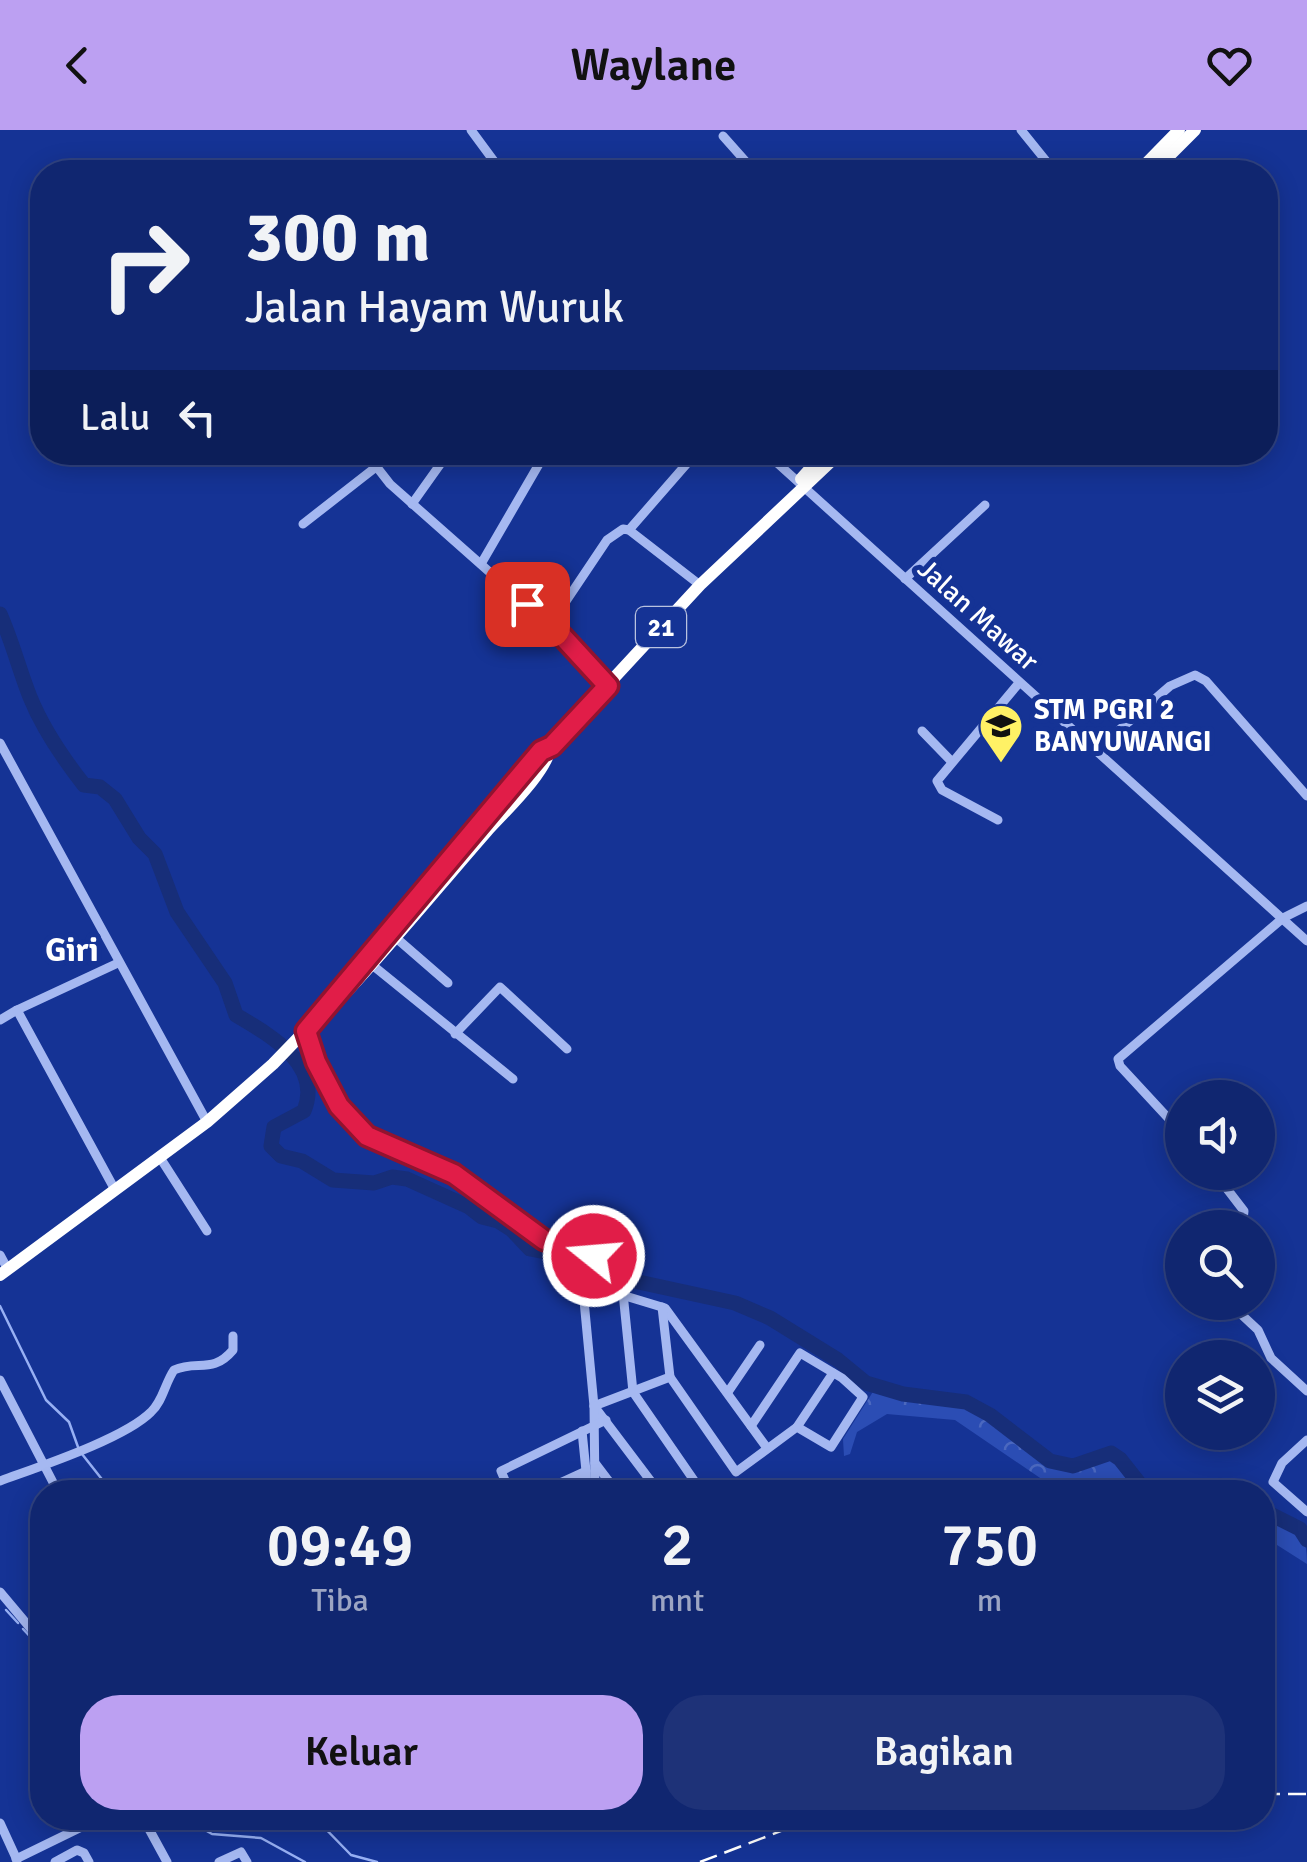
<!DOCTYPE html>
<html lang="id">
<head>
<meta charset="utf-8">
<style>
  :root { --surface:#102670; --page:#1e3278; --text:#f1f3f6; --muted:#9ca5c3; --line:#304383; --accent:#bca0f2 }
  body { margin:0; font-family:Signika,sans-serif; background:var(--page); color:var(--text); height:100vh; display:flex; flex-direction:column; font-size:38px; white-space:nowrap }
  * { box-sizing:border-box; margin:0 }
  p { font-size:32px; color:var(--muted) }
  .icon { flex:none; width:55px; height:55px; fill:none; stroke:currentColor; stroke-width:2; stroke-linecap:round; stroke-linejoin:round }
  .map { position:relative; flex:1; overflow:hidden }
  .details { position:absolute; left:30px; top:1350px; width:1245px; height:350px; display:flex; flex-direction:column; background:var(--surface); border-radius:40px; box-shadow:0 5px 25px #0003,0 0 0 2px var(--line) }
  .details>* { flex:none }
  .top-card { position:absolute; left:30px; top:30px; width:1248px; height:305px; border-radius:40px; box-shadow:0 5px 25px #0003,0 0 0 2px var(--line); background:#102670; color:var(--text); overflow:hidden }
  .fabs { position:absolute; left:1165px; top:950px; display:grid; gap:20px }
  .fabs a { display:grid; place-items:center; width:110px; height:110px; border-radius:50%; background:var(--surface); box-shadow:0 5px 25px #0003,0 0 0 2px var(--line); font-size:50px }
  .pin { position:absolute; display:grid; place-items:center; width:85px; height:85px; color:#fff; margin:-42px; border-radius:20px; box-shadow:0 5px 15px #0006 }
  .me { position:absolute; width:110px; margin:-55px; rotate:287deg; stroke-linejoin:round; filter:drop-shadow(0 0 8px #0008) }
  .turn { display:flex; align-items:center; gap:35px; height:210px; padding:0 50px; font-size:45px }
  .turn .icon { width:130px; height:130px; stroke-width:2.5 }
  .turn b { display:block; font-size:70px; line-height:85px }
  .then { display:flex; align-items:center; height:95px; padding:0 50px; background:#0003; gap:20px; font-size:38px }
  .eta { display:flex; justify-content:space-evenly; align-items:center; height:170px; text-align:center }
  .eta b { font-size:60px; font-weight:600; line-height:70px }
  .primary-button { display:flex; gap:20px; margin-top:auto; padding:20px 50px }
  .primary-button a { flex:1; height:115px; border-radius:40px; background:var(--accent); color:#111; font-size:40px; font-weight:600; line-height:115px; text-align:center }
  .primary-button a+a { background:var(--page); color:var(--text) }
  header { display:flex; justify-content:space-between; align-items:center; height:130px; padding:0 50px; background:var(--accent); color:#111; font-size:45px; font-weight:600 }
  .map>svg:first-child { display:block }
  .forest { fill:url(#forest-crowns) }
  .lines { fill:none; stroke-linecap:round; stroke-linejoin:round }
  .stream { stroke:#97b0f4; stroke-width:2.5 }
  .river { stroke:#172e79; stroke-width:15 }
  .minor { stroke:#a5b8f1; stroke-width:9 }
  .highway { stroke:#fff; stroke-width:12 }
  .rail { stroke:#fff; stroke-width:2.5; stroke-dasharray:18 8; stroke-linecap:butt }
  .route-casing { stroke:#92132f; stroke-width:25 }
  .route { stroke:#e11d48; stroke-width:18 }
  .labels { text-anchor:middle; dominant-baseline:central; stroke-width:10; stroke-linejoin:round; paint-order:stroke }
  .shield { fill:#153395; stroke:#b9c2df; stroke-width:2.5 }
  .shield-label { font-size:25px; font-weight:bold; fill:#fff }
  .street-label { font-size:28px; fill:#fff; stroke:#153395 }
  .poi-label { font-size:28px; font-weight:bold; fill:#fff; stroke:#153395; text-anchor:start }
  .quarter-label { font-size:32px; font-weight:bold; fill:#fff; stroke:#153395 }
</style>
</head>
<body>
<header><svg class="icon" aria-label="back" viewBox="0 0 24 24"><path d="M15 5l-7 7 7 7"/></svg>Waylane<svg class="icon" aria-label="heart" viewBox="0 0 24 24"><path d="M12 20l-8-8c-3-5 5-10 8-4 3-6 11-1 8 4z"/></svg></header>
<div class="map">
<svg width="1307" height="1732" viewBox="0 0 1307 1732">
  <defs>
    <pattern id="forest-crowns" width="20" height="18" patternUnits="userSpaceOnUse" patternTransform="scale(2.5)"><rect width="20" height="18" fill="#2b4db4"/><path d="M2 6a3 3 0 1 1 6 0M12 15a3 3 0 1 1 6 0" fill="none" stroke="#4b68bf"/></pattern>
  </defs>
  <rect width="100%" height="100%" fill="#153395"/>
  <!-- forest -->
  <g class="forest">
    <path d="M876,1257C903,1264 945,1264 968,1273C1003,1287 1037,1338 1075,1335C1088,1334 1098,1324 1111,1323L1120,1329L1146,1362L1124,1358L1121,1362H1051L1046,1352L955,1290L887,1284L857,1302L850,1324L844,1326L843,1309Z"/>
    <path d="M1263,1380C1294,1395 1307,1396 1307,1434L1263,1406Z"/>
  </g>
  <g class="lines">
    <!-- stream -->
    <g class="stream">
      <polyline points="0,1176 46,1270 69,1292 78,1317"/>
      <polyline points="82,1324 112,1362"/>
      <polyline points="6,1480 18,1493"/>
      <polyline points="23,1499 36,1513"/>
      <polyline points="184,1688 212,1704 261,1708 305,1732"/>
      <polyline points="315,1688 351,1725 377,1732"/>
    </g>
    <!-- river -->
    <g class="river">
      <path d="M0,484C12,511 19,539 30,567C43,599 62,627 84,655L100,657L115,669L139,708L155,724L177,782L225,853L236,885C270,905 323,935 304,981L274,997L271,1016L281,1026L302,1031L333,1050L374,1053L392,1047L407,1049L469,1077L482,1087L498,1091L512,1100L530,1119L577,1128L597,1143L735,1173L770,1188L838,1230L866,1253L903,1264L966,1272L990,1285L1050,1331L1073,1336L1111,1323L1120,1329L1146,1362"/>
      <polyline points="1262,1380 1300,1399 1307,1410"/>
    </g>
    <!-- minor -->
    <g class="minor">
      <polyline points="471,0 502,42"/>
      <polyline points="1021,0 1055,42"/>
      <polyline points="723,6 755,42"/>
      <polyline points="365,322 390,354 563,507 608,556"/>
      <polyline points="765,322 1307,811"/>
      <polyline points="1061,322 1071,329 1082,322"/>
      <polyline points="412,374 449,322"/>
      <polyline points="303,394 376,337"/>
      <polyline points="629,400 697,322"/>
      <polyline points="481,434 546,322"/>
      <polyline points="905,449 985,375"/>
      <polyline points="550,495 607,410 623,399 629,400 700,455"/>
      <polyline points="922,601 952,632"/>
      <polyline points="0,613 207,992"/>
      <polyline points="1095,621 1170,556 1195,545 1206,551 1307,666"/>
      <polyline points="998,690 942,660 937,651 1019,553"/>
      <polyline points="395,807 448,853"/>
      <polyline points="371,834 513,949"/>
      <polyline points="0,890 17,880"/>
      <polyline points="306,901 316,932 339,976 367,1006 454,1044 544,1110 572,1116 593,1125 589,1155 665,1178 767,1318"/>
      <polyline points="455,904 500,857 567,919"/>
      <polyline points="1182,1003 1120,936 1118,929 1283,788 1307,776"/>
      <polyline points="159,1026 207,1101"/>
      <polyline points="1214,1042 1244,1081 1243,1090 1235,1098"/>
      <polyline points="114,1058 17,880 118,833"/>
      <polyline points="0,1125 7,1138"/>
      <polyline points="589,1155 583,1160 594,1276 670,1247 736,1342 797,1297 831,1317 863,1267 842,1248 800,1223 751,1296"/>
      <polyline points="623,1163 633,1262 702,1362"/>
      <polyline points="1228,1172 1258,1200 1271,1228 1307,1261"/>
      <polyline points="662,1177 670,1247"/>
      <polyline points="0,1250 58,1362"/>
      <polyline points="728,1262 760,1215"/>
      <polyline points="594,1276 659,1362"/>
      <polyline points="594,1276 595,1362"/>
      <polyline points="797,1297 833,1243"/>
      <polyline points="582,1301 586,1341"/>
      <polyline points="1307,1310 1282,1333 1273,1352 1307,1382"/>
      <polyline points="595,1333 617,1362"/>
      <path d="M0,1351C38,1337 124,1309 151,1282C163,1271 165,1253 174,1240C197,1229 212,1245 233,1220V1206"/>
      <polyline points="510,1362 501,1341 606,1290"/>
      <polyline points="540,1362 586,1341 587,1362"/>
      <polyline points="0,1462 42,1512"/>
      <polyline points="143,1688 167,1732"/>
      <polyline points="0,1693 17,1730"/>
      <polyline points="16,1729 100,1688"/>
      <polyline points="55,1732 77,1720 84,1723 89,1732"/>
      <polyline points="219,1732 241,1722 247,1732"/>
    </g>
    <!-- highway -->
    <g class="highway">
      <polyline points="1138,42 1179,0"/>
      <polyline points="1153,42 1195,0"/>
      <polyline points="801,349 825,322"/>
      <polyline points="333,864 541,621 551,616 700,455 841,322"/>
      <path d="M0,1145L207,992L273,934L329,876L340,869C391,815 438,757 487,701C506,680 546,643 551,616"/>
    </g>
    <!-- rail -->
    <g class="rail">
      <polyline points="1262,1664 1307,1664"/>
      <polyline points="700,1732 815,1688"/>
    </g>
  </g>
  <g class="lines">
    <defs>
      <polyline id="route" points="527,474 563,507 608,556 552,616 541,621 530,634 306,901 316,932 339,976 367,1006 454,1044 544,1110 572,1116 594,1126"/>
    </defs>
    <!-- route casing -->
    <use href="#route" class="route-casing"/>
    <!-- route -->
    <use href="#route" class="route"/>
  </g>
  <!-- icons -->
  <defs>
    <symbol id="school-pin" viewBox="-11 -11 22 30"><path d="M0 17L-7.5 6A9.5 9.5 0 1 1 7.5 6Z" fill="#fff165" stroke="#153395"/><path d="M0-5L7-2L0 1L-7-2ZM-4 1L0 2.5L4 1V4Q0 6-4 4Z" fill="#111"/></symbol>
  </defs>
  <g fill-rule="evenodd">
    <use href="#school-pin" x="976" y="571" width="50" height="68"/>
  </g>
  <g class="labels">
    <!-- shield labels -->
    <rect class="shield" x="636" y="477" width="50" height="40" rx="8"/>
    <g class="shield-label">
      <text x="661" y="497">21</text>
    </g>
    <!-- street labels -->
    <g class="street-label">
      <text transform="translate(978 485) rotate(42)">Jalan Mawar</text>
    </g>
    <!-- poi labels -->
    <g class="poi-label">
      <text x="1034" y="580">STM PGRI 2<tspan x="1034" dy="32">BANYUWANGI</tspan></text>
    </g>
    <!-- quarter labels -->
    <g class="quarter-label">
      <text x="72" y="820">Giri</text>
    </g>
  </g>
</svg>
<div class="fabs">
<a><svg class="icon" aria-label="sound" viewBox="0 0 24 24"><path d="M4 9h4l5-4v14l-5-4H4zM17 9q2 3 0 6"/></svg></a>
<a><svg class="icon" aria-label="search" viewBox="0 0 24 24"><circle cx="10" cy="10" r="6"/><path d="M15 15l6 6"/></svg></a>
<a><svg class="icon" aria-label="layers" viewBox="0 0 24 24"><path d="M12 4l9 5-9 5-9-5zM3 14l9 5 9-5"/></svg></a>
</div>
<div class="pin" style="left:527px;top:474px;background:#d93025"><svg class="icon" aria-label="arrive" viewBox="0 0 24 24"><path d="M6 21V4h12l-3 4 3 4H6"/></svg></div>
<svg class="me" style="left:594px;top:1126px" viewBox="-20 -20 40 40"><circle r="17" fill="#e11d48" stroke="#fff" stroke-width="3"/><path d="M0-11L8 9 0 5-8 9z" fill="#fff"/></svg>
<div class="top-card">
<div class="turn"><svg class="icon" aria-label="right" viewBox="0 0 24 24"><path d="M7 20v-9h11M14 6l5 5-5 5"/></svg><div><b>300 m</b>Jalan Hayam Wuruk</div></div>
<div class="then">Lalu<svg class="icon" aria-label="left" viewBox="0 0 24 24"><path d="M17 20v-9H6M10 6l-5 5 5 5"/></svg></div>
</div>
<section class="details">
<div class="eta">
<div><b>09:49</b><p>Tiba</p></div>
<div><b>2</b><p>mnt</p></div>
<div><b>750</b><p>m</p></div>
</div>
<div class="primary-button"><a>Keluar</a><a>Bagikan</a></div>
</section>
</div>
</body>
</html>
